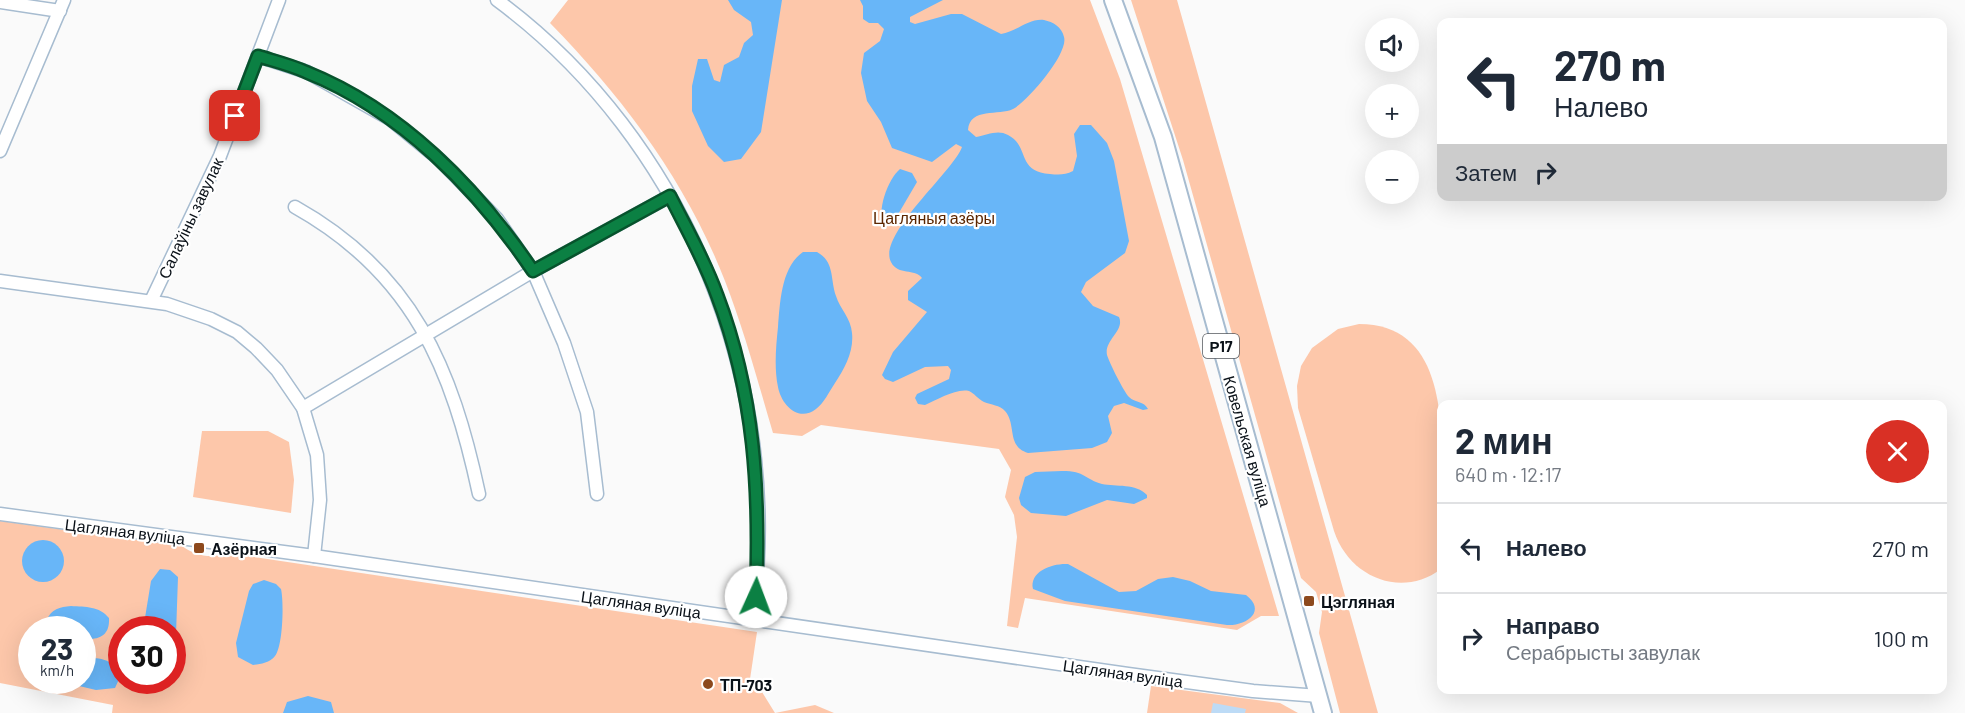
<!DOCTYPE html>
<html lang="ru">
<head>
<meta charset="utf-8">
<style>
  :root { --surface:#fff; --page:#f6f6f7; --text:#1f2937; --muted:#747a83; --line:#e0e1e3 }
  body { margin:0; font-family:Barlow,sans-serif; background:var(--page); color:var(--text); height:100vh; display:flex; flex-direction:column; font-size:22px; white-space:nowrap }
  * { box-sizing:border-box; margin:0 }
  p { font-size:20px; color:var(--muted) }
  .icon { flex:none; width:33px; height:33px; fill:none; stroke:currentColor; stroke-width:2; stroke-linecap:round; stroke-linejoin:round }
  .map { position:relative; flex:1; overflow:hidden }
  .sheet { position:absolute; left:1437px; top:400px; width:510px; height:294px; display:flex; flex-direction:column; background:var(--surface); border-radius:12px; box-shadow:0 6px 24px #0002 }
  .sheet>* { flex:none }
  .banner { position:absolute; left:1437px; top:18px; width:510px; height:183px; border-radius:12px; box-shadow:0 6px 24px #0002; background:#fff; color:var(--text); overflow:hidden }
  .controls { position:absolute; left:1365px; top:18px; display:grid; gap:12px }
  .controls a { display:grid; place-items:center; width:54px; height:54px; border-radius:50%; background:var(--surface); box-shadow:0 6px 24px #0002; font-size:30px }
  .speed { position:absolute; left:18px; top:616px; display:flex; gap:12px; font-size:30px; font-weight:700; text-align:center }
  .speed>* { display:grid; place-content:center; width:78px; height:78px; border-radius:50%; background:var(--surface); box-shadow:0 6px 24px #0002; line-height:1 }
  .speed small { font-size:15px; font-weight:400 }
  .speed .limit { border:9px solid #d22; background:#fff; color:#111 }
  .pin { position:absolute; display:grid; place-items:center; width:51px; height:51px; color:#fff; margin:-26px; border-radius:12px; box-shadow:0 3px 9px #0006 }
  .me { position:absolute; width:66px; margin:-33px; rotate:2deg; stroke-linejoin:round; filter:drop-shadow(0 0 4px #0008) }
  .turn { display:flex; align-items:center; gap:21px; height:126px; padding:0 18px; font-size:27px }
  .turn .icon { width:78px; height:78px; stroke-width:2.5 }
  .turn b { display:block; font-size:42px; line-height:51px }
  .then { display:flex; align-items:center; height:57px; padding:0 18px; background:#0003; gap:12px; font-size:22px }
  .round { display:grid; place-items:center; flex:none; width:63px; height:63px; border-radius:32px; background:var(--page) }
  .overview { display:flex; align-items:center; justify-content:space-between; height:102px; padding:0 18px }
  h1 { font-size:36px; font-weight:700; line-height:45px }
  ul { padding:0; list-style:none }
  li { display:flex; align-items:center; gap:18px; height:90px; padding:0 18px; border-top:2px solid var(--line) }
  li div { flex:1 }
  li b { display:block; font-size:22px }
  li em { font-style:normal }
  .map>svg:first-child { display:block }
  .green { fill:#fdc7aa; fill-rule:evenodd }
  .water { fill:#68b6f8 }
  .building { fill:#bddbf6 }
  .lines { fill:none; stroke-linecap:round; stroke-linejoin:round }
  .minor-casing { stroke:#a7bcd0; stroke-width:15 }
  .highway-casing { stroke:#a7bcd0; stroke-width:20 }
  .minor { stroke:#fff; stroke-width:12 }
  .highway { stroke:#fff; stroke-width:16 }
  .route-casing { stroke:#07532c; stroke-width:15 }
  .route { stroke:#0b8043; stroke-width:10 }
  .poi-dot { fill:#8d491d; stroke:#fff; stroke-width:2 }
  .labels { text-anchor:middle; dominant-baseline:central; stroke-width:4.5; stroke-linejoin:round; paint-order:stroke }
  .shield { fill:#fff; stroke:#54585d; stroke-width:1.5 }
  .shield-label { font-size:15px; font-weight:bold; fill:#0a1118 }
  .park-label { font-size:16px; fill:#5c2600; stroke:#fff }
  .street-label { font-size:16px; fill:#0a1118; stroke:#fff }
  .poi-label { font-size:16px; font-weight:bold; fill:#0a1118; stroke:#fff; text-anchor:start }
</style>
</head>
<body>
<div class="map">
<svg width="1965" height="713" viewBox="0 0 1965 713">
  <rect width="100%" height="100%" fill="#fafafa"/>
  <!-- green -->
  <g class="green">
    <path d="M568,0H1090L1120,79L1279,616H1261L1237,630L1025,598L1018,628L1007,626L1017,537L1014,515L1005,497L1011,470L999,449L821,425L802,436L773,433C758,382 744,330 725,281C686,181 624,99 550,23Z"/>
    <polygon points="1131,0 1177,0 1378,713 1340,713 1319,633 1322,612 1316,592 1301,578 1183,160"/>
    <path d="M1359,324C1442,324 1442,415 1442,476C1442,507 1442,538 1441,569C1401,599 1349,577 1334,531L1298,408L1297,386L1301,366L1312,348L1338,329Z"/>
    <polygon points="202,431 268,431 289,442 294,480 291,513 193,497"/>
    <path d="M0,521L182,546C195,556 212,559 227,553L757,632L749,686L759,687L775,713L815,705L834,713H112L113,705L0,683ZM32,630H82V681H32ZM122,630H172V681H122Z"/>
    <polygon points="1151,686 1280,703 1298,713 1147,713"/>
  </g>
  <!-- water -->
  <g class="water">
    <polygon points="728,0 782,0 761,132 741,159 724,162 708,146 692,111 692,86 698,59 707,59 714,80 720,82 724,65 739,57 744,43 753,35 751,22 734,10"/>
    <path d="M860,0H943L910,17V22L915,24L951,14H962L1001,34C1016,32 1029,18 1044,20C1053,22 1062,27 1064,37C1069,53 1028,101 1013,109C999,116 970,107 968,130L976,137C987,135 998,129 1008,135C1030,146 1016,172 1050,174C1059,175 1065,175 1073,171L1077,156L1074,134L1080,125H1091L1107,143L1114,161L1129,241L1125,253L1086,282L1081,292L1093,306L1119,317C1125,331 1104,340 1107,355C1109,362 1124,392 1129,397C1135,403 1144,401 1148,409L1143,410L1124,403L1114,406L1108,416L1112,433L1107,442L1092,448L1028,453C1006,446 1017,425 1005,411C1000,405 991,405 984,402C978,399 974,393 969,391C956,388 937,400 925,405L918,404L915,398L917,394L949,379L951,370L948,366L925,367L893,382L885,379L882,375L893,352L927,312L908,300V291L922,278C915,268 898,276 891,262C877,235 953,172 962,147L956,144L932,162L892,148L881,122L867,101L861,73L864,53L880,41L884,29L878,23H869L863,19V6Z"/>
    <path d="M900,169L912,173L917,182L893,223L885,226C875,213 888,179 900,169Z"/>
    <path d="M803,252H817C835,262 830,279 836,296C840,309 851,318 852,333C854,351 845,368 835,383C829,392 824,403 816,409C798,423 781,404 778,387C774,368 776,346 778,327C780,303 781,267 803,252Z"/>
    <path d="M1062,471C1086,471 1084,479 1102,484C1116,487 1136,483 1147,495V498L1134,504L1107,500L1066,516L1031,513L1021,505L1019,498L1025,477L1035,472Z"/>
    <circle cx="43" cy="561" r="21"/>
    <path d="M1068,564L1119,592L1136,591L1158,579L1173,577L1190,581L1211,591L1246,595C1267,611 1247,626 1227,625L1065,601L1033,589C1029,571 1053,563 1068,564Z"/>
    <polygon points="160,569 170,570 178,577 176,634 173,644 172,630 143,630 151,581"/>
    <path d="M264,580L276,584L281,589C284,602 283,646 275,656C270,663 260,664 253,665L238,657L236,643L249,591L253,584Z"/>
    <path d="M71,606C86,607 99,606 109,618C110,636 99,640 83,639L82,630H50L47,620C51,609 60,607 71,606Z"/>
    <path d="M83,658C97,657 117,659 120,677L115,688L96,690L58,681H82Z"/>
    <polygon points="308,696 331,702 334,713 283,713 287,702"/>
  </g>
  <!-- building -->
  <polygon class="building" points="1213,703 1246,709 1245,713 1211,713"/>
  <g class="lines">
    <defs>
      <g id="minor">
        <path d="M497,0C687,140 786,387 752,620"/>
        <polyline points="0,2 60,11"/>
        <polyline points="258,56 307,72 390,119 440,160 497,219 533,271 564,343 587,412 597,494"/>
        <polyline points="0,151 64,0"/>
        <path d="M295,207C413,273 452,368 479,494"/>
        <polyline points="0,281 167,304 211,319 237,332 256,348 277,370 303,408 317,455 320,500 314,556"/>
        <polyline points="151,301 220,156 279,0"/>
        <polyline points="303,408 533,271 670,196"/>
        <polyline points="0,514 314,556 1128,674 1253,691 1319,696"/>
      </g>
      <polyline id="highway" points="1113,0 1163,137 1323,713"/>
    </defs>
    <!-- minor casing -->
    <use href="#minor" class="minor-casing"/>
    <!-- highway casing -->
    <use href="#highway" class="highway-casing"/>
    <!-- minor -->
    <use href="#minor" class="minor"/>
    <!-- highway -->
    <use href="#highway" class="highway"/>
  </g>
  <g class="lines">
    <defs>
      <path id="route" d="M235,116L258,56C274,61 291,65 306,72C401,110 477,188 533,271L670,196C686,228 705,261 717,295C755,395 760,492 756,597"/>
    </defs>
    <!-- route casing -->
    <use href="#route" class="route-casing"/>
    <!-- route -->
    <use href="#route" class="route"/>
  </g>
  <!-- markers -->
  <g class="poi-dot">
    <rect x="193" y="542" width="12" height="12" rx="3"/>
    <rect x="1303" y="595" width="12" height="12" rx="3"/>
    <circle cx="708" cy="684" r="6"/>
  </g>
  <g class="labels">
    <!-- shield labels -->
    <rect class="shield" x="1203" y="334" width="36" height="24" rx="4.5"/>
    <g class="shield-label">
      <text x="1221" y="346">Р17</text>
    </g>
    <!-- park labels -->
    <g class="park-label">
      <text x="934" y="217">Цагляныя азёры</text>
    </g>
    <!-- street labels -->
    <g class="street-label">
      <text transform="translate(190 218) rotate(-65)">Салаўіны завулак</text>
      <text transform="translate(1248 441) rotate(74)">Ковельская вуліца</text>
      <text transform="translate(125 531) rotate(7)">Цагляная вуліца</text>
      <text transform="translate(641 604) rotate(8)">Цагляная вуліца</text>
      <text transform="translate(1123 673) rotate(8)">Цагляная вуліца</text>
    </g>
    <!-- poi labels -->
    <g class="poi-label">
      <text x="211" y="548">Азёрная</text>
      <text x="1321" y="601">Цэгляная</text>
      <text x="720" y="684">ТП-703</text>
    </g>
  </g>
</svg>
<div class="controls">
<a><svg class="icon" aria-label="sound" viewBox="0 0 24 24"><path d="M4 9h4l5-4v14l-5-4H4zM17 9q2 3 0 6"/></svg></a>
<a>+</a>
<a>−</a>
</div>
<div class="speed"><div>23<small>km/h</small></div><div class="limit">30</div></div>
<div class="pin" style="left:235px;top:116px;background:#d93025"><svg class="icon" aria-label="arrive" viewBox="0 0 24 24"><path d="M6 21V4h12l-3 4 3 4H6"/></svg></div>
<svg class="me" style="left:756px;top:597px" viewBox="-20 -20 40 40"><circle r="19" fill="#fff"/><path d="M0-13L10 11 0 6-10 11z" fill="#0b8043"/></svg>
<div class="banner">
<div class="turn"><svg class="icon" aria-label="left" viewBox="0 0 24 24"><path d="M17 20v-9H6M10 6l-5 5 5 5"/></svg><div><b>270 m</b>Налево</div></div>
<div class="then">Затем<svg class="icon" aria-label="right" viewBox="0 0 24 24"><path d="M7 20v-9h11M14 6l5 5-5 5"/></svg></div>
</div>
<section class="sheet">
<div class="overview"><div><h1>2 мин</h1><p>640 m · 12:17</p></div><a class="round" style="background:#d93025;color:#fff"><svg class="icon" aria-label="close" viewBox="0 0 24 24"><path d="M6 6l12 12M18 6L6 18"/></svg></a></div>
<ul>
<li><svg class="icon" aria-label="left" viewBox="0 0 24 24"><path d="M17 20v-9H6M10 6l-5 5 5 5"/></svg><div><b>Налево</b></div><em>270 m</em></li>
<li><svg class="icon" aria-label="right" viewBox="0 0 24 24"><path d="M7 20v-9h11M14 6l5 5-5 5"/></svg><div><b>Направо</b><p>Серабрысты завулак</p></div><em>100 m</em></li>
</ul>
</section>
</div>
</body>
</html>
